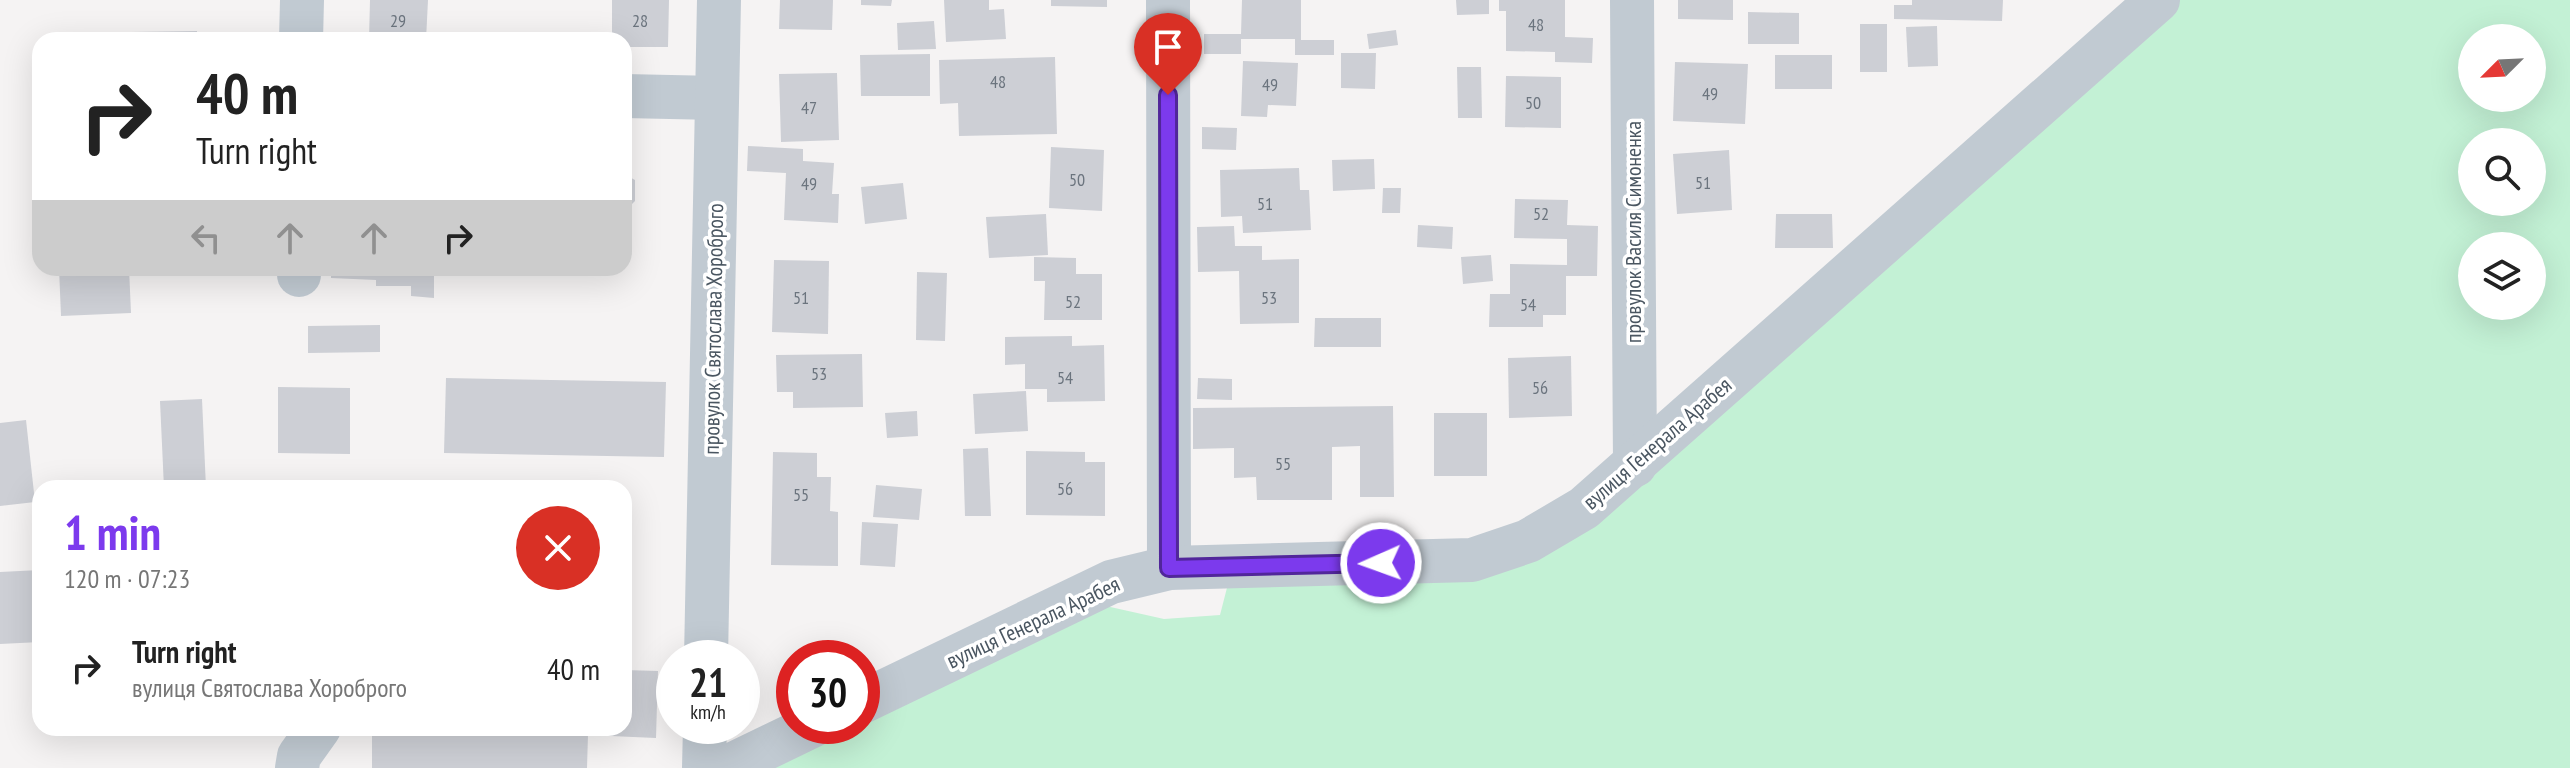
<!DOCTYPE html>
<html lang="en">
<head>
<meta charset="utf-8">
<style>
  :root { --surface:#fff; --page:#f6f6f6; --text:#222; --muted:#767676; --accent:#7c3aed }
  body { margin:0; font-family:"PT Sans Narrow",sans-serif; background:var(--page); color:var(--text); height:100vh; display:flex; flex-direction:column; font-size:30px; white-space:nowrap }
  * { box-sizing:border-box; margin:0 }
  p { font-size:26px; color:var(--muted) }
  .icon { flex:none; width:44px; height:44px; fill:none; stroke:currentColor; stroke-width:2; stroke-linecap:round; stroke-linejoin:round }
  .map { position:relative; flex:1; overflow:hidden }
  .sheet { position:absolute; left:32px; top:480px; width:600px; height:256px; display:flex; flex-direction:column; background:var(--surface); border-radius:24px; box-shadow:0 8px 32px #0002 }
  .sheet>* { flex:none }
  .guide { position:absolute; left:32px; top:32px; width:600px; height:244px; border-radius:24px; box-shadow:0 8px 32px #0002; background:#fff; color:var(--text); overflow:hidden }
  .needle { width:52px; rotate:246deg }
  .controls { position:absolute; left:2458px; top:24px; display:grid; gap:16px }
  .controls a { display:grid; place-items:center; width:88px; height:88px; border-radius:50%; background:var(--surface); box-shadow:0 8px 32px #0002; font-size:40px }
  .speed { position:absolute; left:656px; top:640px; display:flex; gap:16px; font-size:40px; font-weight:700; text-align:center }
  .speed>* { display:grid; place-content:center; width:104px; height:104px; border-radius:50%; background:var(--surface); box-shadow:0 8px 32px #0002; line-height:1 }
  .speed small { font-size:20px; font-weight:400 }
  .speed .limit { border:12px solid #d22; background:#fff; color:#111 }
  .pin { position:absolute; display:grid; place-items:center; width:68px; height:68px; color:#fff; margin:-82px -34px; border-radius:50% 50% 50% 0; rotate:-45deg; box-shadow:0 0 8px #0007 }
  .pin .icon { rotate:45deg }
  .me { position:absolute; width:88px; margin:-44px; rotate:268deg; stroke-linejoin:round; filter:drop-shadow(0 0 6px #0008) }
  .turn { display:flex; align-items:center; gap:28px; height:168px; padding:0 32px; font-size:36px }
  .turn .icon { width:104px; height:104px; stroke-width:2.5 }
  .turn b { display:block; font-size:56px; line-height:68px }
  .lanes { display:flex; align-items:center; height:76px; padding:0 32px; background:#0003; justify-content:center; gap:40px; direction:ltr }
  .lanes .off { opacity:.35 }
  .round { display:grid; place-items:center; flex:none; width:84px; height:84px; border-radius:42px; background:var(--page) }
  .headline { display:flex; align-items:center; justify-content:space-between; height:136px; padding:0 32px }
  h1 { font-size:48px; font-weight:700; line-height:60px; color:var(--accent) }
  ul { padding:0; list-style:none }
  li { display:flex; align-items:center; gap:24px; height:104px; padding:0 32px }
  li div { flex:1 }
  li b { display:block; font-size:30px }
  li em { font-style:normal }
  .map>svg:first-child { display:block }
  .green { fill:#c3f1d5; fill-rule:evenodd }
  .building { fill:#cdcfd5 }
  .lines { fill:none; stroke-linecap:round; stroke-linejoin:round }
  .minor { stroke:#c1cad2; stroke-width:44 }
  .route-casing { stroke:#51269a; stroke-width:20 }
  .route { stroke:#7c3aed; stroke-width:14 }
  .labels { text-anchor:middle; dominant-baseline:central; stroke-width:7; stroke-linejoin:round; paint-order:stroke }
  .number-label { font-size:18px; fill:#6b747e }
  .street-label { font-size:22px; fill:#4a5661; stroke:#fff }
</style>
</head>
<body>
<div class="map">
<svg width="2570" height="768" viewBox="0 0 2570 768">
  <rect width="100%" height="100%" fill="#f5f3f3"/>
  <!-- green -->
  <path class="green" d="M2158,0H2570V768H726L817,726H862V705L1088,602L1164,619L1220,615L1229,580L1528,541ZM2472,38H2532V98H2472ZM2472,142H2532V202H2472ZM2472,246H2532V306H2472Z"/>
  <!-- building -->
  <g class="building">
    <polygon points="370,0 428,0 426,40 369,40"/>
    <polygon points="612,0 669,0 668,47 624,47 624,40 612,40"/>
    <polygon points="780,0 833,0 832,30 779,29"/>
    <polygon points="861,0 892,0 891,6 861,5"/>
    <polygon points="944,0 989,0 989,10 1004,9 1006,39 946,42"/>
    <polygon points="1051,0 1107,0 1107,7 1051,6"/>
    <polygon points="1242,0 1301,0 1301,40 1334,40 1334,55 1295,55 1295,39 1241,39 1241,54 1204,54 1204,34 1241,34"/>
    <polygon points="1456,0 1489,0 1489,14 1457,15"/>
    <polygon points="1499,0 1565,0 1565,37 1593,38 1592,63 1555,62 1555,52 1506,51 1506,11 1499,11"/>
    <polygon points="1678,0 1733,0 1733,20 1678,19"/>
    <polygon points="1912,0 2003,0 2002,21 1894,19 1894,5 1912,5"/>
    <polygon points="1748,12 1799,13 1799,44 1748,44"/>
    <polygon points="934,21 936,49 898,50 897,23"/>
    <rect x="1860" y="24" width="27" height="48"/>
    <polygon points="1937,26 1938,66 1908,67 1906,27"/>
    <polygon points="1396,30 1398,45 1369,49 1367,34"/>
    <polygon points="197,31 197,40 131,40 131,32"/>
    <polygon points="1341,53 1376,53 1375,89 1341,88"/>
    <polygon points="930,54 930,96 861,96 860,55"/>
    <rect x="1775" y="55" width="57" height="34"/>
    <polygon points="1055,57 1057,134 959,136 958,103 940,104 939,60"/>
    <polygon points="1243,61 1298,63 1296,106 1268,105 1267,117 1241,116"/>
    <polygon points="1675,62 1748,64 1745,124 1673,121"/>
    <polygon points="1457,67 1481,67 1482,118 1458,118"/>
    <polygon points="837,73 839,140 781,142 779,74"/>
    <polygon points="1506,76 1561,77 1561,128 1505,127"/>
    <polygon points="1202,127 1237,128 1236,150 1202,149"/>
    <polygon points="748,146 803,149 803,161 834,163 832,194 839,194 838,223 784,220 786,173 747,171"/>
    <polygon points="1051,147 1104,150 1102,211 1049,208"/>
    <polygon points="1729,150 1732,210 1677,214 1673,154"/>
    <polygon points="1374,159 1375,189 1333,191 1332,160"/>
    <polygon points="1299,168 1300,190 1309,190 1311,230 1243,233 1242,216 1221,217 1220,170"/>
    <polygon points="624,174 635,180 635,201 624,212"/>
    <polygon points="903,183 907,219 865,224 861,187"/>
    <polygon points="1383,188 1401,188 1400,213 1382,213"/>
    <polygon points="1515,199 1568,200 1567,225 1598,226 1597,276 1566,276 1566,315 1543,315 1543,327 1489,327 1490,294 1510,294 1510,264 1567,265 1567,239 1514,238"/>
    <polygon points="1046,214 1048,255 989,258 986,217"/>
    <polygon points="1776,214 1832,214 1833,248 1775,248"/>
    <polygon points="1418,225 1453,227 1452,249 1417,247"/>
    <polygon points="1234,226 1235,246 1262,246 1262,260 1299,259 1299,323 1240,324 1239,271 1198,272 1197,227"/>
    <polygon points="1491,255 1493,281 1463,284 1461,257"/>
    <polygon points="1034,257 1076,258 1076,274 1102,274 1102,320 1044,320 1045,281 1034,281"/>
    <polygon points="774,260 829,261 828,334 772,332"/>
    <polygon points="59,268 129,268 131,313 61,316"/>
    <polygon points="331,268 434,268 434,298 411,296 411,286 376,286 376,280 331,278"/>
    <polygon points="917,272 947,273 945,341 916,340"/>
    <polygon points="1315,318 1381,318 1381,347 1314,347"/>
    <polygon points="380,325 380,352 308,353 308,326"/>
    <polygon points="1072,336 1072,346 1104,345 1105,401 1047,402 1047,389 1025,389 1025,364 1005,365 1005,337"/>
    <polygon points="862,354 863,407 793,408 793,392 777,392 776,355"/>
    <polygon points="1571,356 1572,416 1509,418 1508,358"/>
    <polygon points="446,378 666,382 664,457 444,453"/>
    <polygon points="1198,378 1232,379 1232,400 1197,399"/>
    <polygon points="278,387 350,388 350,454 278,453"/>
    <polygon points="1026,391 1028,431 975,434 973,394"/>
    <polygon points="202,399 206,488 164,488 160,401"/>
    <polygon points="1393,406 1394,497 1360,497 1360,446 1332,447 1332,500 1257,500 1256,477 1234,478 1234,448 1193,449 1193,408"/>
    <polygon points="917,411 918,436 887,438 885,413"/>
    <rect x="1434" y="413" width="53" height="63"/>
    <polygon points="26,420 35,502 0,506 0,423"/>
    <polygon points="988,448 991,516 965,516 963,449"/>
    <polygon points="1026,451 1085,452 1085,462 1105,462 1105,516 1026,515"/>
    <polygon points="773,452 817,453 817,477 831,477 830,511 838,512 838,566 771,565"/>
    <polygon points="876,485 922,489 919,520 873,517"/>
    <polygon points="862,522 898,524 895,567 860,565"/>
    <polygon points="40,570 40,642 0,644 0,572"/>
    <polygon points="624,670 658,671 656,738 588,735 587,768 372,768 372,728 624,728"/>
  </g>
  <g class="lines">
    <!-- minor -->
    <g class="minor">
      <polyline points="1168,0 1169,568"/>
      <polyline points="1632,0 1635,465"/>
      <polyline points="301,40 302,0"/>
      <polyline points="624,96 717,98"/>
      <polyline points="299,275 299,268"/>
      <polyline points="706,658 719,0"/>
      <polyline points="862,702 1111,582 1169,568 1472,560 1528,541 1584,508 2158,0"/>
      <polyline points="297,768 299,756 319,728"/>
      <polyline points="704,768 705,726"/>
      <polyline points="725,768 812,726"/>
    </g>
  </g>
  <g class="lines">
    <defs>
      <polyline id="route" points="1168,95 1169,568 1381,563"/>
    </defs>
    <!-- route casing -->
    <use href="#route" class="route-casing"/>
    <!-- route -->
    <use href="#route" class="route"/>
  </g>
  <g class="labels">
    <!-- number labels -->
    <g class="number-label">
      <text x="398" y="20">29</text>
      <text x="640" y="20">28</text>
      <text x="1536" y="24">48</text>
      <text x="998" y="81">48</text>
      <text x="1270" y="84">49</text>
      <text x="1710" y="93">49</text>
      <text x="1533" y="102">50</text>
      <text x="809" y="107">47</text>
      <text x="1077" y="179">50</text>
      <text x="1703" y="182">51</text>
      <text x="809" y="183">49</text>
      <text x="1265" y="203">51</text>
      <text x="1541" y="213">52</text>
      <text x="801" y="297">51</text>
      <text x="1269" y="297">53</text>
      <text x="1073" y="301">52</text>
      <text x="1528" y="304">54</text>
      <text x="819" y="373">53</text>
      <text x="1065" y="377">54</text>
      <text x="1540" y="387">56</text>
      <text x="1283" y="463">55</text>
      <text x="1065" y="488">56</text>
      <text x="801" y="494">55</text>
    </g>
    <!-- street labels -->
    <g class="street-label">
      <text transform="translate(1633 232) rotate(-90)">провулок Василя Симоненка</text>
      <text transform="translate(713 329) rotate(-89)">провулок Святослава Хороброго</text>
      <text transform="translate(1657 443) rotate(-41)">вулиця Генерала Арабея</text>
      <text transform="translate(1033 622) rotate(-25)">вулиця Генерала Арабея</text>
    </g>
  </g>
</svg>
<div class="controls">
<a><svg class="needle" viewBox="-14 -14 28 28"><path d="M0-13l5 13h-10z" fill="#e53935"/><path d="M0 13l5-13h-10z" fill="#767676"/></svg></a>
<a><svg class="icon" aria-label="search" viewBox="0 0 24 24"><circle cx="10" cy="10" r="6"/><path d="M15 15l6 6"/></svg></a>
<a><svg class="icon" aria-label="layers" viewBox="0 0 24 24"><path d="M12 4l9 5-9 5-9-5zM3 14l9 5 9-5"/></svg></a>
</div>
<div class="speed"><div>21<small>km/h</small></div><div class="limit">30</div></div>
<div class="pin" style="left:1168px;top:95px;background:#d93025"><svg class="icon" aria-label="arrive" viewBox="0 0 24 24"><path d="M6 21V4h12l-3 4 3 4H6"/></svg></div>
<svg class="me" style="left:1381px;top:563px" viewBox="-20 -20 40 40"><circle r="17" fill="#7c3aed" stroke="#fff" stroke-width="3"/><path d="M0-11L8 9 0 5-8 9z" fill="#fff"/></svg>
<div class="guide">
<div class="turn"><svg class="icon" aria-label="right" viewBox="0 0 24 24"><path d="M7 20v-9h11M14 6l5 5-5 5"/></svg><div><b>40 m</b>Turn right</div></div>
<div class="lanes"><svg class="icon off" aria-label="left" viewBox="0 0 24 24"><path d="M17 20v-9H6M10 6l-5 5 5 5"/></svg><svg class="icon off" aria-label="ahead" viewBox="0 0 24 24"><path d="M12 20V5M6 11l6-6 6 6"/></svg><svg class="icon off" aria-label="ahead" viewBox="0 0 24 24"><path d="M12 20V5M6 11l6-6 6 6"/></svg><svg class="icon" aria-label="right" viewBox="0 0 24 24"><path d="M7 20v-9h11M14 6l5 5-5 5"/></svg></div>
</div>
<section class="sheet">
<div class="headline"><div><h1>1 min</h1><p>120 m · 07:23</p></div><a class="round" style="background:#d93025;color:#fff"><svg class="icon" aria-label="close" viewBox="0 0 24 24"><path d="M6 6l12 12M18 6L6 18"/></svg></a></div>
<ul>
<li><svg class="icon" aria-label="right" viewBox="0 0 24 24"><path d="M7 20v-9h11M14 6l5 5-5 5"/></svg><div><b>Turn right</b><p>вулиця Святослава Хороброго</p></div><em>40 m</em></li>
</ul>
</section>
</div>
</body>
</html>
